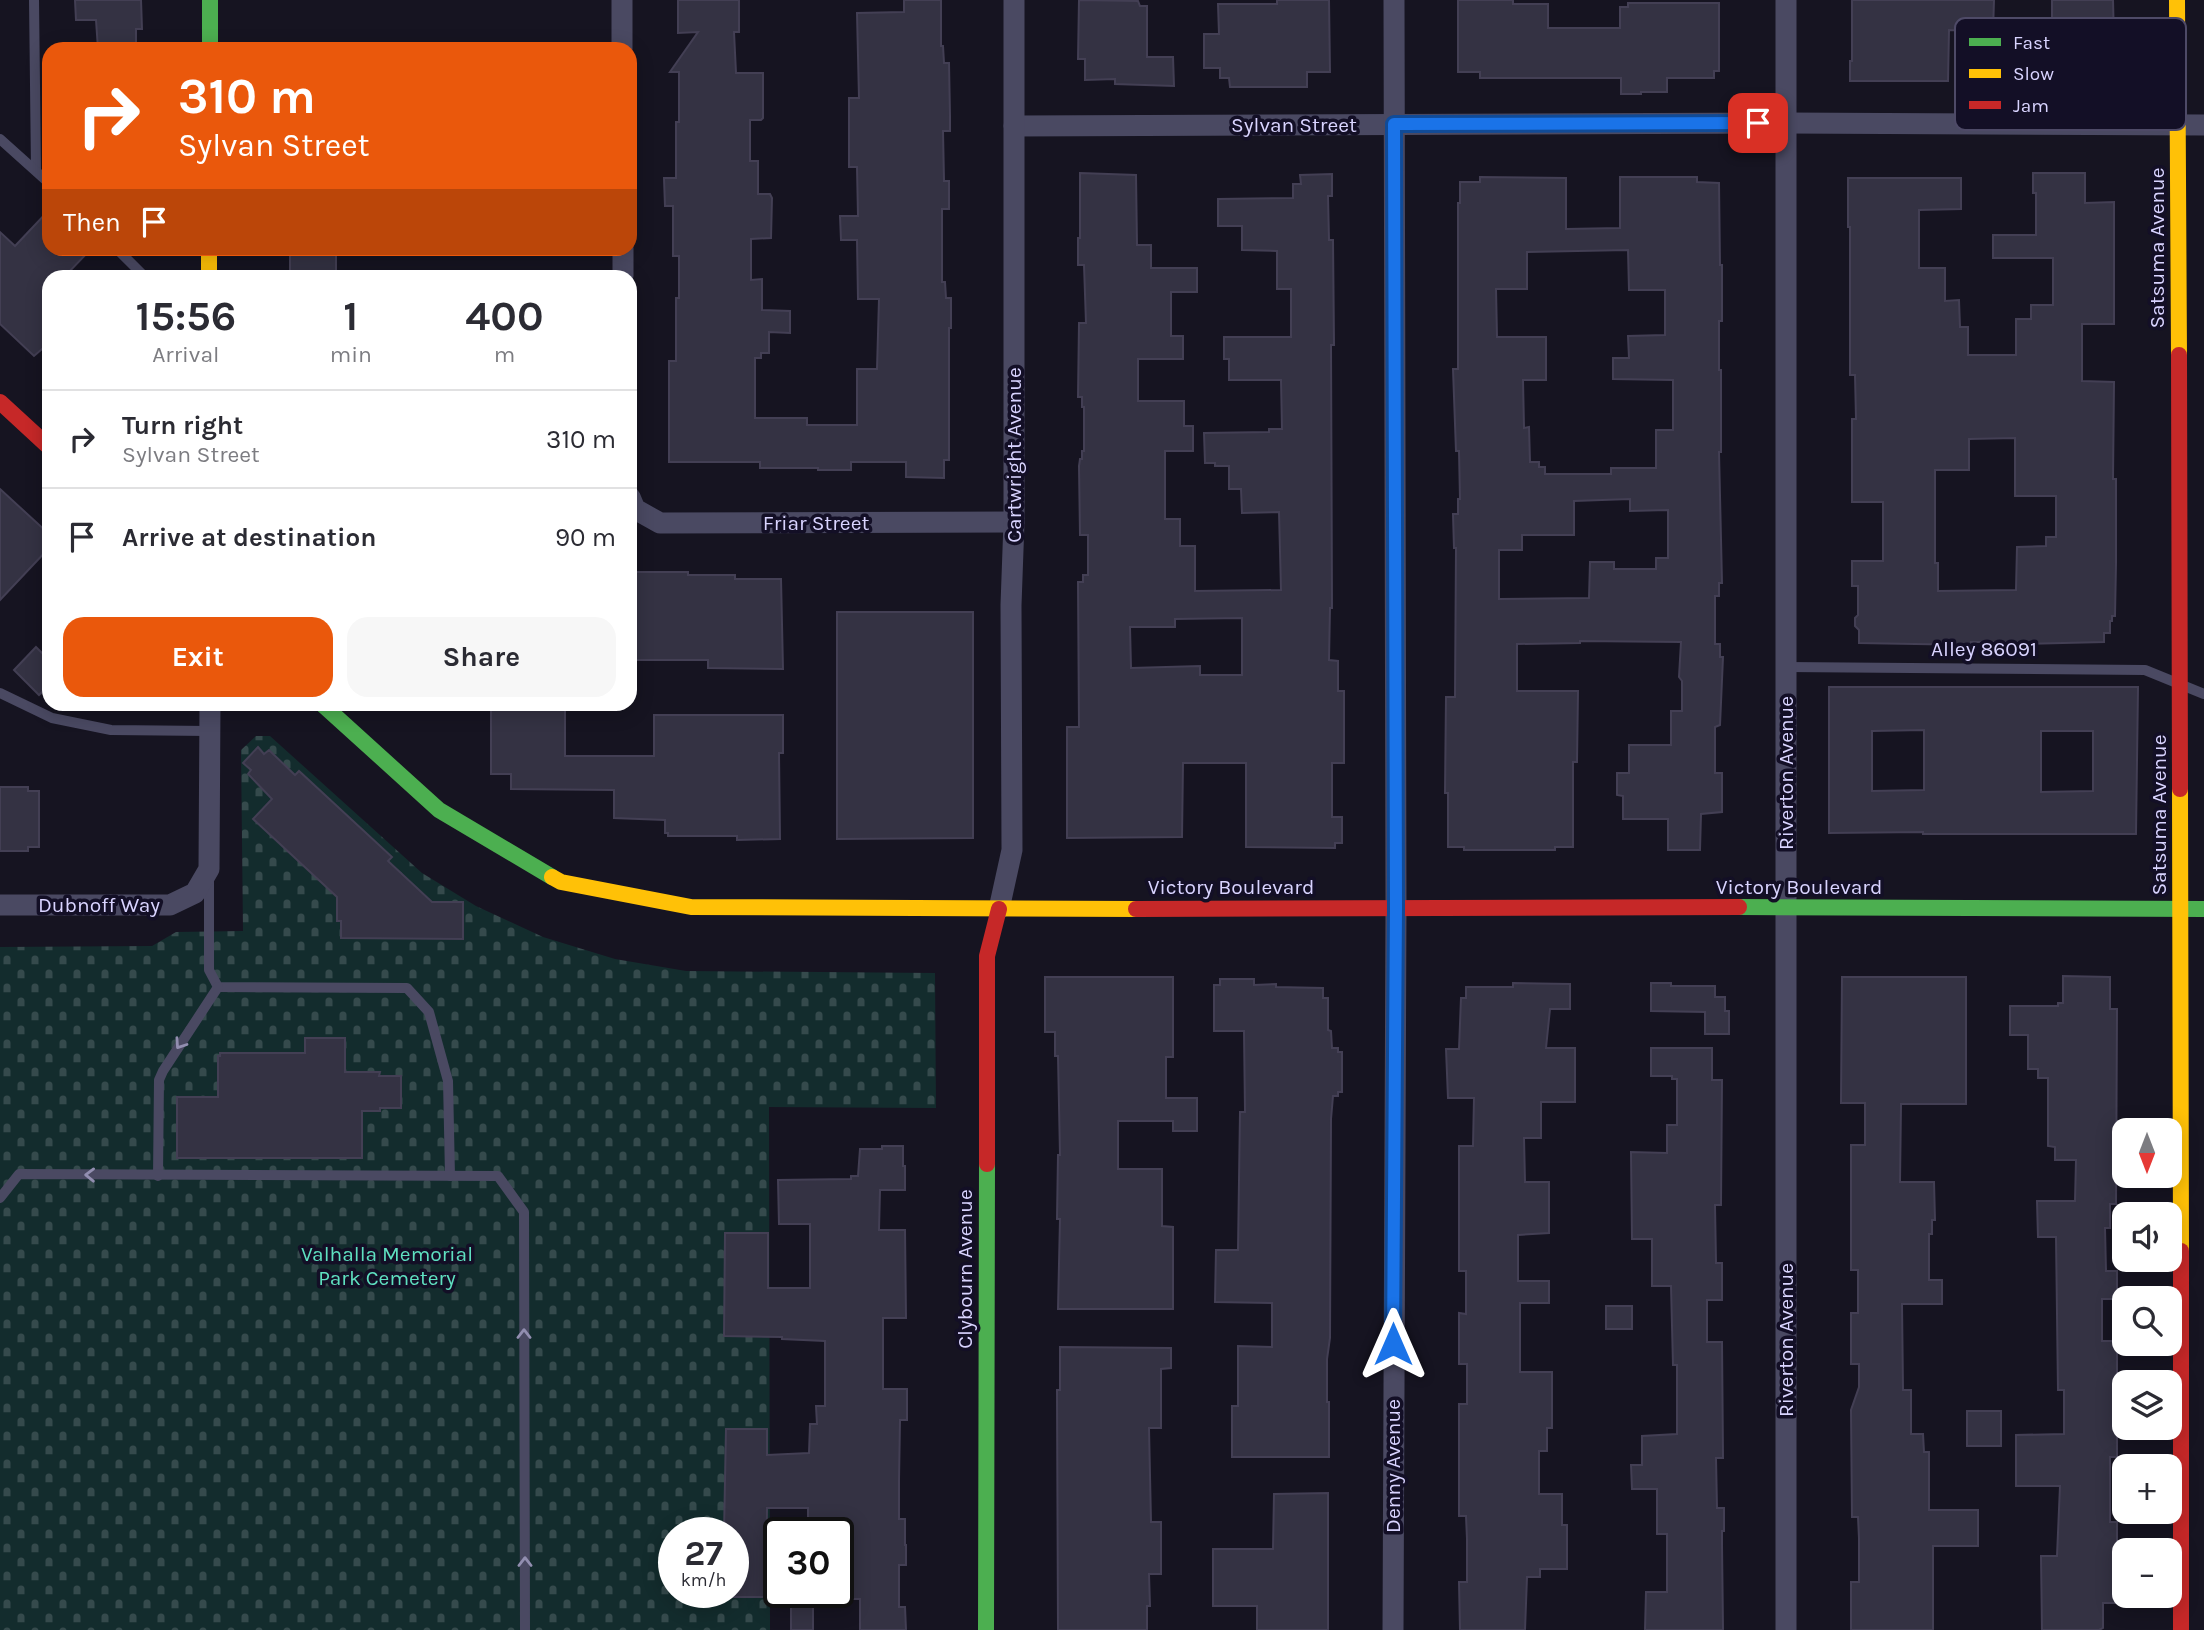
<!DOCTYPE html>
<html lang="en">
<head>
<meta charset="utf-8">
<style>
  :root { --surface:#fff; --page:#f7f7f7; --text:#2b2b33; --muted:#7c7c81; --line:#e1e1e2; --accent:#ea580c }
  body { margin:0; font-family:Karla,sans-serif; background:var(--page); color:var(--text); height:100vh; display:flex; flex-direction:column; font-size:26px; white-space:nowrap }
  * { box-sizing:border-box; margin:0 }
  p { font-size:23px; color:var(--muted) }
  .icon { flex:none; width:38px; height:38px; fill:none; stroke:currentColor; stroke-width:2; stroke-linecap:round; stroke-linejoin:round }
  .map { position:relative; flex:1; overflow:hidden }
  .details { position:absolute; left:42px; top:270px; width:595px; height:441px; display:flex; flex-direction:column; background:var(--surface); border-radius:21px; box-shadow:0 4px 18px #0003 }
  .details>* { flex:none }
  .top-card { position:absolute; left:42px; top:42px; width:595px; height:214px; border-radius:21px; box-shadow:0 4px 18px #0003; background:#ea580c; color:#fff; overflow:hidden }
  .needle { width:46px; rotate:180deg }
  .controls { position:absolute; left:2112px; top:1118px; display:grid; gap:14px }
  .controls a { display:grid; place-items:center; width:70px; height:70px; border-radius:14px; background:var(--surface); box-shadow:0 4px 18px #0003; font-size:35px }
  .speed { position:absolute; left:658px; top:1517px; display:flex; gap:14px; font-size:35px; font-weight:700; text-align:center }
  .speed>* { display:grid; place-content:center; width:91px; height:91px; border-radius:50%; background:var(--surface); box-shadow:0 4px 18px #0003; line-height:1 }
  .speed small { font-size:18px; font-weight:400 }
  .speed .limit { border:4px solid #111; border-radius:10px; background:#fff; color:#111 }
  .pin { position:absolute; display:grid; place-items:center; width:60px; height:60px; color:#fff; margin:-30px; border-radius:14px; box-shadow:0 4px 10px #0006 }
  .me { position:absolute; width:77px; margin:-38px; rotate:0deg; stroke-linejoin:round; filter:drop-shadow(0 0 5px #0008) }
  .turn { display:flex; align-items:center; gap:24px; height:147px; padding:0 21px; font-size:32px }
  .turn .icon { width:91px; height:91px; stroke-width:2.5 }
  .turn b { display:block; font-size:49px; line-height:60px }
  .then { display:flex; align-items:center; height:66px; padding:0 21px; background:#0003; gap:14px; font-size:26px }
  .eta { display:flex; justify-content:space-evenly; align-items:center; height:119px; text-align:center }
  .eta b { font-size:42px; font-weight:700; line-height:49px }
  .primary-button { display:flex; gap:14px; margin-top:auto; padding:14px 21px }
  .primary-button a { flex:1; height:80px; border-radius:21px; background:var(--accent); color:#fff; font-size:28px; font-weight:700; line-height:80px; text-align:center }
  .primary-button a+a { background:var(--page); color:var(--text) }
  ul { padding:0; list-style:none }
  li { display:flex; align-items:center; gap:21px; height:98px; padding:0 21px; border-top:2px solid var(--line) }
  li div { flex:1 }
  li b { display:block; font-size:26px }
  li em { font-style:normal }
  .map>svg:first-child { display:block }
  .cemetery { fill:url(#cemetery-stones); fill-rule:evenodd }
  .building { fill:#343243; stroke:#433f54; stroke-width:2; fill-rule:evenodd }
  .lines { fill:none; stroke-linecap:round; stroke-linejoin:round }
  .lane { stroke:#4a4962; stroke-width:10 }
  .street { stroke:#4a4962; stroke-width:21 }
  .fast { stroke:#4caf50; stroke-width:16 }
  .slow { stroke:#ffc107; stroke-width:16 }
  .jam { stroke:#c62828; stroke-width:16 }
  .oneway { stroke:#928eb0 }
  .route-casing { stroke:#114b97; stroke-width:18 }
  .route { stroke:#1a73e8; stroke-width:12 }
  .labels { text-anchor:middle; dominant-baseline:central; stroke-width:7; stroke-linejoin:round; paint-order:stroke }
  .street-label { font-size:21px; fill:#d9d4ff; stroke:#130f26 }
  .park-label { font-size:21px; fill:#5fe0c0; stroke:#130f26 }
  .key { fill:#130f26; stroke:#4e4a67; stroke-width:2 }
  .key-label { font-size:19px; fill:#d9d4ff }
</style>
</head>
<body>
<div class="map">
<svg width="2204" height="1630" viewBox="0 0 2204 1630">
  <defs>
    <pattern id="cemetery-stones" width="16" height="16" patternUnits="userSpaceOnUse" patternTransform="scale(1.75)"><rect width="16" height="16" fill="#132c2d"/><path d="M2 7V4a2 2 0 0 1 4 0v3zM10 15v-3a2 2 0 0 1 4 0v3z" fill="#354a4c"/></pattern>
  </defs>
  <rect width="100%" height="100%" fill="#161421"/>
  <!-- cemetery -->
  <path class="cemetery" d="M256,736H270L422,873L476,906L543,937L615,959L686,971L935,973L936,1108L769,1107L770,1630H0V947L152,946L176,932L243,931L241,750ZM674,1533H733V1592H674Z"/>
  <!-- building -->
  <g class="building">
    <polygon points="75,0 141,0 142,29 136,29 136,49 98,49 96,20 76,20"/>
    <polygon points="678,0 739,0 739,32 734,32 736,73 763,73 763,118 761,120 750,120 750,161 758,161 758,194 770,194 772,198 771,238 751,239 751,280 762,279 762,310 790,311 790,333 769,332 769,353 761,353 761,358 755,358 755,418 807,418 807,425 857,425 857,369 877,369 879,299 858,299 857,240 841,240 840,216 858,216 857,167 849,167 849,98 859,98 857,13 904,12 904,0 941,0 941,46 943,46 944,63 949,63 950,116 950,131 943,131 944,181 949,181 949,209 942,209 942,282 945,282 946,298 951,298 951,328 949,328 949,460 944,460 944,478 906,477 906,462 851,462 851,470 818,470 818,468 760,468 760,462 669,462 669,361 676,361 676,298 679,298 679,256 673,256 673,206 665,206 664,178 676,178 676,122 679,122 679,72 670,72 698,32 678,33"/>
    <polygon points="1079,0 1138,1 1140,6 1147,6 1147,57 1173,57 1174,86 1115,84 1115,79 1085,80 1085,59 1078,59"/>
    <polygon points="1277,0 1329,0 1330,72 1307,72 1307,87 1230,87 1229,78 1220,78 1220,68 1204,68 1204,34 1219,34 1218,4 1277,4"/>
    <polygon points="1458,0 1513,0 1513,4 1548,4 1548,28 1620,28 1620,7 1628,7 1628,3 1719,3 1719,71 1714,71 1714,78 1667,78 1667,92 1641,92 1641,94 1621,94 1621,78 1480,78 1480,72 1458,72"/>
    <polygon points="1852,0 1994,0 1993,32 1949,30 1948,81 1850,81 1850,61 1852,61"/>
    <polygon points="2052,0 2113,0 2114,40 2052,41"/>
    <path d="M1080,173L1136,175L1137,245H1151V268H1197V292H1171V336H1183V359H1138V401H1184V426H1193V451H1165V519H1180V546H1195V591L1281,590L1279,512L1242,513L1241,489H1229V466H1215V463H1205L1204,433L1269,432V429H1282L1281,380H1229V359H1224V337H1291V289H1277V251L1242,250V226H1218V199L1293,198V184H1301L1300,175L1332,174V196H1328L1329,240H1333L1334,345H1331L1332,608H1330L1329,660L1338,661V691H1344V763H1332V817H1342V843H1335V848L1246,847V763H1183L1182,837L1067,838V727H1079L1078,582H1083V575H1088V535H1080L1079,466L1080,459H1082V451H1084V407H1082V397H1078L1079,323H1086L1084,265H1078V238H1080ZM1242,618V675H1200V666L1131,668L1130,627H1175V619Z"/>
    <path d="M2033,173H2085V203L2114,202V324H2082V381L2114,382L2113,479H2116V563L2115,616H2112V621H2110V633H2104V642L2018,644V642H1971V645L1859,643V630L1855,626V618L1858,615V586H1852V561H1883V502H1852V419H1856L1855,375H1850V227H1848V178H1961V209L1919,210V268H1945V301L1959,300L1960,327H1968V355H2016V319H2031V305H2053V258H1993V235H2036V193H2033ZM2015,438V496H2056V537H2046V546L2017,547L2016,590L1938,591V563H1935V470H1969V439Z"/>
    <path d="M1480,177L1566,178V229L1620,228V177H1697V182L1719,183L1720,265H1722V321H1719V370H1721V452H1719L1722,583H1719V596H1715V644H1720V657H1723L1720,725L1715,727V773H1722V812L1701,814L1700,850H1668V819H1623V796L1617,795V773H1629V745H1671V711H1682V681L1679,677L1681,642L1580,641V643L1517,644V691H1578L1577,762H1573V847H1555V850H1464V847H1448V793H1445L1446,697H1455L1456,548H1454L1453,514H1458V499H1460L1459,451H1456L1453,369H1458V203H1460V182H1480ZM1628,250L1629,290H1665V335L1628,336L1629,358H1613V379L1673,380V430H1656V468H1611V474H1545V467H1539V462H1530L1529,427L1524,428L1523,380H1546V337H1497L1496,289H1527V252ZM1630,499V511L1668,510V558H1656V569H1614V562H1590L1589,598L1499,599V550H1522V535H1574V501Z"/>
    <polygon points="49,210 49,248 92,248 65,276 49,276 49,343 34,356 0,324 0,232 15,246"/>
    <rect x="290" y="248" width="46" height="28"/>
    <polygon points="0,489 49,534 49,548 0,600"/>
    <polygon points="630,572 688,572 688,575 735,575 735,579 781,579 783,669 708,668 708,660 630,660"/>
    <polygon points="837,612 973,612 973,838 837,839"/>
    <polygon points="36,647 49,660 49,685 39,695 14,670"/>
    <path d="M1829,687H2138L2136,834H1923V832L1829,833ZM1924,730V790L1872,791V731ZM2041,731H2093V791L2041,792Z"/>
    <polygon points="491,704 565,704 565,756 654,756 654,715 783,715 783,753 779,753 780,839 737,840 737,836 668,836 668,833 665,833 665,820 614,818 614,790 511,789 511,774 491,774"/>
    <polygon points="258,747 264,754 269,750 295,775 299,771 392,857 388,861 432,902 463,902 463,939 341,938 341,921 337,921 337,897 253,819 272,799 248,774 251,770 243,763"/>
    <polygon points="0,787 28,787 28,791 39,791 39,847 28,847 28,851 0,851"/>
    <polygon points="2063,976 2110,977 2110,1009 2117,1009 2116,1204 2110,1204 2110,1228 2105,1228 2106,1271 2117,1271 2117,1299 2102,1299 2102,1341 2117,1341 2117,1457 2110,1457 2110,1522 2117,1522 2117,1603 2103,1603 2103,1628 2099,1630 2042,1630 2041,1556 2057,1556 2060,1486 2016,1486 2016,1435 2064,1434 2064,1390 2058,1390 2056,1237 2038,1237 2037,1201 2075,1201 2076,1160 2055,1160 2055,1147 2048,1146 2048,1078 2038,1078 2038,1069 2028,1069 2028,1035 2010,1035 2010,1006 2058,1006 2058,1003 2063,1003"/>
    <polygon points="1045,977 1173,977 1173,1057 1166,1057 1166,1098 1197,1098 1197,1131 1173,1131 1173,1121 1118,1121 1118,1169 1162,1169 1162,1226 1173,1227 1173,1309 1058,1309 1060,1219 1057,1219 1058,1155 1060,1155 1058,1056 1055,1056 1055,1032 1045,1032"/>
    <polygon points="1842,977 1966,977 1966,1104 1901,1104 1900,1182 1934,1182 1935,1220 1932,1220 1932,1234 1929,1234 1929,1280 1942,1280 1942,1304 1902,1304 1903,1390 1911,1390 1911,1434 1923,1434 1924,1452 1929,1452 1929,1510 1978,1510 1978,1546 1933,1546 1933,1630 1851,1630 1851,1582 1859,1582 1859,1538 1858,1517 1852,1517 1851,1410 1859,1387 1859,1364 1851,1364 1851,1313 1858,1313 1858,1270 1851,1270 1851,1145 1865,1145 1865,1103 1841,1103"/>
    <polygon points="1220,979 1254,979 1254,985 1276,984 1276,987 1323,988 1323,998 1328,998 1328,1030 1331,1031 1332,1048 1338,1048 1338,1052 1342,1052 1342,1092 1338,1092 1338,1096 1333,1096 1331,1119 1330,1338 1327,1359 1327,1402 1329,1402 1329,1457 1232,1457 1232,1406 1238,1406 1238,1346 1272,1347 1272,1303 1215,1302 1216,1250 1238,1250 1240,1112 1245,1112 1244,1031 1214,1031 1214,985 1220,985"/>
    <polygon points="1513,983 1570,984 1570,1009 1550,1009 1546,1048 1575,1048 1575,1102 1541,1102 1541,1138 1524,1138 1525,1182 1549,1182 1549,1233 1518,1235 1518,1281 1549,1281 1549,1303 1520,1303 1520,1372 1552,1372 1552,1428 1547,1428 1547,1451 1539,1451 1539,1494 1562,1494 1562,1525 1567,1525 1567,1569 1540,1569 1540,1577 1527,1577 1525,1630 1460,1630 1459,1582 1467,1582 1467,1539 1466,1516 1459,1516 1459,1404 1467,1404 1467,1364 1459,1364 1459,1313 1466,1314 1466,1271 1459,1271 1459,1146 1473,1146 1474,1098 1448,1098 1446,1049 1459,1049 1461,998 1466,998 1466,987 1513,987"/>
    <polygon points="1651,983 1671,983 1671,986 1715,986 1715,997 1725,997 1725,1011 1729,1011 1729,1034 1705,1034 1705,1012 1651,1011"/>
    <polygon points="305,1038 345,1038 345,1072 380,1072 379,1076 401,1076 401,1108 380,1108 380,1111 362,1111 362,1158 177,1158 177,1097 218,1097 218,1056 220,1056 220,1053 305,1053"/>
    <polygon points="1651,1048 1712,1048 1712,1080 1722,1080 1721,1205 1715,1205 1716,1263 1722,1263 1722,1300 1707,1300 1707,1342 1722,1342 1723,1458 1716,1458 1717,1508 1724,1508 1724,1531 1722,1531 1722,1545 1723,1630 1645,1630 1646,1592 1667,1592 1667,1534 1657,1534 1657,1489 1632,1489 1631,1465 1642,1465 1642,1436 1677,1434 1677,1365 1673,1365 1671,1286 1652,1286 1652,1239 1632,1239 1631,1152 1667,1153 1667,1125 1677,1125 1677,1079 1672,1079 1672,1076 1651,1076"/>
    <polygon points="882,1146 903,1146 903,1166 905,1166 905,1190 880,1190 879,1230 905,1230 906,1318 883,1318 883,1389 907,1389 907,1420 900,1420 899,1480 899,1519 905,1519 905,1545 906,1545 906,1565 899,1565 899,1607 905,1607 906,1630 860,1630 860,1599 838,1599 838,1533 808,1533 808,1508 767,1508 766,1597 733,1597 733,1533 724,1533 726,1429 767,1429 767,1455 809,1453 810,1424 817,1424 816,1406 825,1406 825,1341 782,1339 782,1337 724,1336 725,1233 768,1233 768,1288 810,1288 810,1224 779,1224 778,1180 851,1179 851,1176 858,1176 860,1149 882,1149"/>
    <rect x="1606" y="1306" width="26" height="23"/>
    <polygon points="1060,1347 1171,1348 1171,1368 1161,1369 1161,1428 1149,1428 1151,1522 1161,1522 1161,1574 1149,1574 1150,1606 1147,1606 1147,1630 1058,1630 1057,1390 1060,1390"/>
    <rect x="1967" y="1411" width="34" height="35"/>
    <polygon points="1328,1493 1328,1630 1257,1630 1257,1606 1213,1606 1213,1549 1273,1549 1274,1494"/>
    <rect x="791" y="1592" width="22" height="38"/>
  </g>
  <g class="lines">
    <!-- lane -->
    <g class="lane">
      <polyline points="34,0 36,170"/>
      <polyline points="0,139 49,183"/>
      <polyline points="116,248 144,276"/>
      <polyline points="1786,667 2145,670 2204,694"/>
      <polyline points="0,693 52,718 111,730 209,731"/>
      <polyline points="209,876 209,970 218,987 407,988 429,1012 448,1081 450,1176"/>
      <polyline points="158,1176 159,1080 163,1071 218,987"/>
      <polyline points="0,1198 19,1174 498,1176 524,1212 525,1630"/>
    </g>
    <!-- street -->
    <g class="street">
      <polyline points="622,0 622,49"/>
      <polyline points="1014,126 1786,123 2204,125"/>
      <polyline points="623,248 623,276"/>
      <polyline points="630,497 635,509 660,523 1014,522"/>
      <polyline points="0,905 170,905 195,893 209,869 210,704"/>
      <polyline points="999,909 1012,850 1011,605 1014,522 1014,0"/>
      <polyline points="1393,1630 1396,907 1394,0"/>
      <polyline points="1786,1630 1786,0"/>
    </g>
    <!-- fast -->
    <g class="fast">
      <polyline points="210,0 210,49"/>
      <polyline points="322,704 439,810 552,877"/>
      <polyline points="1739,907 2204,909"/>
      <polyline points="986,1630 987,1164"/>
    </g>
    <!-- slow -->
    <g class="slow">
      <polyline points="2177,0 2179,355"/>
      <polyline points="209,248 209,276"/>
      <polyline points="2180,789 2181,1251"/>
      <polyline points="552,877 561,882 691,907 1136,909"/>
    </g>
    <!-- jam -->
    <g class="jam">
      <polyline points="2179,355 2180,789"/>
      <polyline points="0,402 49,447"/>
      <polyline points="1136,909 1739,907"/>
      <polyline points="987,1164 987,956 999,909"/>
      <polyline points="2181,1251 2181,1630"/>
    </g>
  </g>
  <!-- one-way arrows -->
  <defs><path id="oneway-chevron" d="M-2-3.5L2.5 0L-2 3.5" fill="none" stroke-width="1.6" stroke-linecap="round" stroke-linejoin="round" transform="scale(1.75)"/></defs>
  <g class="oneway">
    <use href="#oneway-chevron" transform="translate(180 1044) rotate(124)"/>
    <use href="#oneway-chevron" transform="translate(90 1175) rotate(-179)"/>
    <use href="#oneway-chevron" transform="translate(524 1334) rotate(-90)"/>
    <use href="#oneway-chevron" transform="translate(525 1562) rotate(-90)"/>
  </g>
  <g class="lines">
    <defs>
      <polyline id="route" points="1393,1344 1396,907 1394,124 1758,123"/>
    </defs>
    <!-- route casing -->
    <use href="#route" class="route-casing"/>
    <!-- route -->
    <use href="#route" class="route"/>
  </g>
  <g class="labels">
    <!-- street labels -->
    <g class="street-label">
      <text x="1294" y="125">Sylvan Street</text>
      <text transform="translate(2157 248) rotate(-90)">Satsuma Avenue</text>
      <text transform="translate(1014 455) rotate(-90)">Cartwright Avenue</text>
      <text x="816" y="523">Friar Street</text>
      <text x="1984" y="649">Alley 86091</text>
      <text transform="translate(1786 773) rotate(-90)">Riverton Avenue</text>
      <text transform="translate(2159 815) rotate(-90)">Satsuma Avenue</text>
      <text x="1231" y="887">Victory Boulevard</text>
      <text x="1799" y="887">Victory Boulevard</text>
      <text x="99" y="905">Dubnoff Way</text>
      <text transform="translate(965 1269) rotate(-90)">Clybourn Avenue</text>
      <text transform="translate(1786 1340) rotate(-90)">Riverton Avenue</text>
      <text transform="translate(1393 1466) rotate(-90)">Denny Avenue</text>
    </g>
    <!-- park labels -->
    <g class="park-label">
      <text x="387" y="1254">Valhalla Memorial<tspan x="387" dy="24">Park Cemetery</tspan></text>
    </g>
  </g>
  <!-- legend -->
  <rect x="1955" y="18" width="231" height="112" rx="10" class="key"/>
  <rect x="1969" y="38" width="32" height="8" fill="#4caf50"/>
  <rect x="1969" y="69" width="32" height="9" fill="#ffc107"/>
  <rect x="1969" y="101" width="32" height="8" fill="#c62828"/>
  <g class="key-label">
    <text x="2013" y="49">Fast</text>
    <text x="2013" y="80">Slow</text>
    <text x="2013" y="112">Jam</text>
  </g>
</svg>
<div class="controls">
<a><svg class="needle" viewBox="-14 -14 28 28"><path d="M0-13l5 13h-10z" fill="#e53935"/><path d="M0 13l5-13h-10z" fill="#7c7c81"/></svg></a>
<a><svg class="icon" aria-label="sound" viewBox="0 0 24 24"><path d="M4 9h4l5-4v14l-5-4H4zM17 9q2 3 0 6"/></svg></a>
<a><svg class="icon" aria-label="search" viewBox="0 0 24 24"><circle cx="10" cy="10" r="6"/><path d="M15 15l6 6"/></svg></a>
<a><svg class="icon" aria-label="layers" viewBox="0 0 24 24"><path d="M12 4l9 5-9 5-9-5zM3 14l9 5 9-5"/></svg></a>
<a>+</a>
<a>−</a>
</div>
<div class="speed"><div>27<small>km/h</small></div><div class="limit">30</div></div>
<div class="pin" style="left:1758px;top:123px;background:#d93025"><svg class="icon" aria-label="arrive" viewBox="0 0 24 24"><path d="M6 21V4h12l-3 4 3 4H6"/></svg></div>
<svg class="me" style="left:1393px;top:1344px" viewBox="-20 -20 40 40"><path d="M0-17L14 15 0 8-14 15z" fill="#1a73e8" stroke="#fff" stroke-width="4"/></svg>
<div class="top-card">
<div class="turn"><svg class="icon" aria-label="right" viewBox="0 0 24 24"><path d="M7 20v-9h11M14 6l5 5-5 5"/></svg><div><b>310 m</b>Sylvan Street</div></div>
<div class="then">Then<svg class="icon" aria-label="arrive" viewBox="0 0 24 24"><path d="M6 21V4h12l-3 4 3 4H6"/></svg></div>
</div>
<section class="details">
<div class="eta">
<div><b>15:56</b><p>Arrival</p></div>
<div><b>1</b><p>min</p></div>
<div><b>400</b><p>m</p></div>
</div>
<ul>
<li><svg class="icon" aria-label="right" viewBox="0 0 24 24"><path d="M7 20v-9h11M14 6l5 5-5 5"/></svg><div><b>Turn right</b><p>Sylvan Street</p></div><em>310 m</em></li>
<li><svg class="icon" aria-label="arrive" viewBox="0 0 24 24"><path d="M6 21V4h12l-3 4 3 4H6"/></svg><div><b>Arrive at destination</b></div><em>90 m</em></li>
</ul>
<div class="primary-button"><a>Exit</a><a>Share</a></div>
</section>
</div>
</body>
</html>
